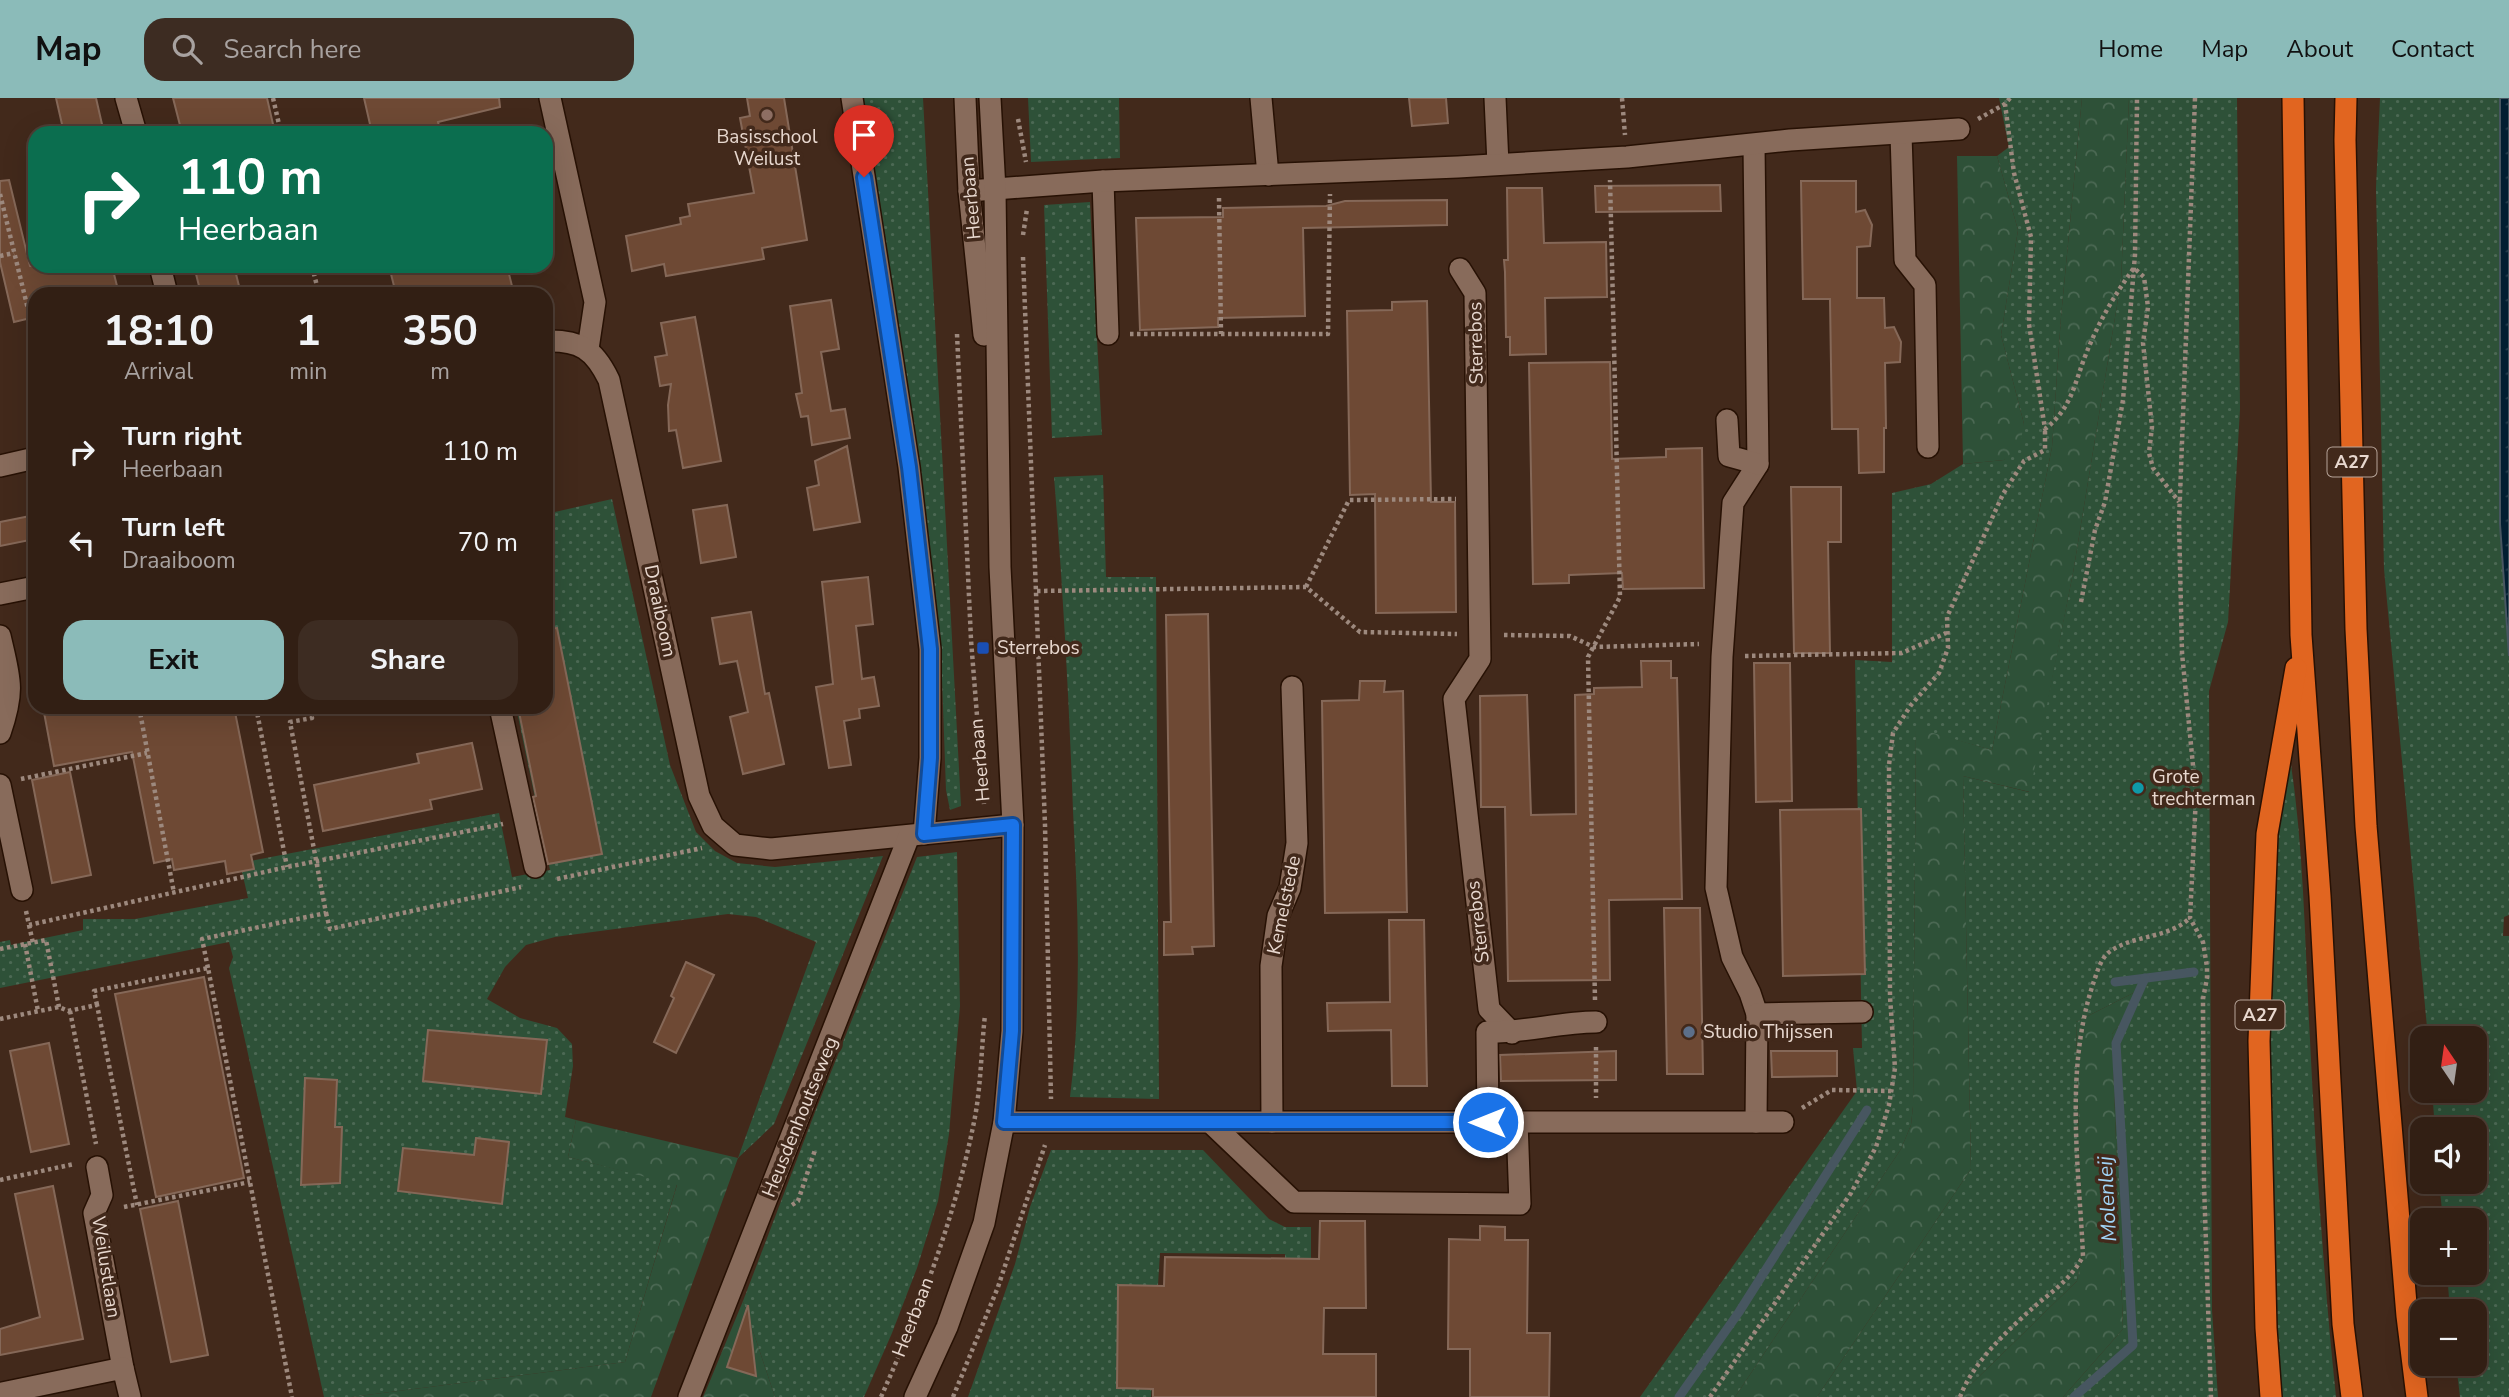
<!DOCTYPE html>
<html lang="en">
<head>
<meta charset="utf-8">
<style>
  :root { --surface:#321f14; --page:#3d2c22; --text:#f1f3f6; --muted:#a8a2a0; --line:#4d3d34; --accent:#8bbbb9 }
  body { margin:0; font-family:"Nunito Sans",sans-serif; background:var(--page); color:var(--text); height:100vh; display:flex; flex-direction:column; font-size:26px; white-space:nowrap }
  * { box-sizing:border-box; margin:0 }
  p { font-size:23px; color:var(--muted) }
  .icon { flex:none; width:38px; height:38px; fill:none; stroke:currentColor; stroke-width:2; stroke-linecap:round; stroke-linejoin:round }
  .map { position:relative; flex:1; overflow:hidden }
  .side { position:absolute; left:28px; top:189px; width:525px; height:427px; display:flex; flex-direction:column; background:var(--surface); border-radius:21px; box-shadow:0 7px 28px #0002,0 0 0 2px var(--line) }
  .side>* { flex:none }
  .hud { position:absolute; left:28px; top:28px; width:525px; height:147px; border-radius:21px; box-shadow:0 7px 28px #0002,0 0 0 2px var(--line); background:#0b6e4f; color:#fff; overflow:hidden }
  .needle { width:46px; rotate:347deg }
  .controls { position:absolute; left:2410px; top:928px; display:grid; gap:14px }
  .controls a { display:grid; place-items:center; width:77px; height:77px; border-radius:14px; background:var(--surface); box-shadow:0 7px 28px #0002,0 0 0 2px var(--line); font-size:35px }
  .pin { position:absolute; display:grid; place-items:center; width:60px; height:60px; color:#fff; margin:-72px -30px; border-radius:50% 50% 50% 0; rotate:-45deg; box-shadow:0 0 7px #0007 }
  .pin .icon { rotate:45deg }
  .me { position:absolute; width:77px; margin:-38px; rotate:270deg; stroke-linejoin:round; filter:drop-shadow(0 0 5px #0008) }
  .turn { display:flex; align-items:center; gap:24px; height:147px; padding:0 35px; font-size:32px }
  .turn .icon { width:91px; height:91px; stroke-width:2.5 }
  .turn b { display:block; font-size:49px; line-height:60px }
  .eta { display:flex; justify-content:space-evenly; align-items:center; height:119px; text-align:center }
  .eta b { font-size:42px; font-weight:700; line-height:49px }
  .cta { display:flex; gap:14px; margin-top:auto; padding:14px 35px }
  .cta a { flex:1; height:80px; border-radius:21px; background:var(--accent); color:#111; font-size:28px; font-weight:700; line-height:80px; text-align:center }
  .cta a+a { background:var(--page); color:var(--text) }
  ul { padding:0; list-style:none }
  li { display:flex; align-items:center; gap:21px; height:91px; padding:0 35px }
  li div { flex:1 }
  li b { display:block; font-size:26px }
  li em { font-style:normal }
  header { display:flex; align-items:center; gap:42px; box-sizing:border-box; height:98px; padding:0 35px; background:var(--accent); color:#111 }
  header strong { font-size:33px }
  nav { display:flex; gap:38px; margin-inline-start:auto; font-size:24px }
  .search { width:490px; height:63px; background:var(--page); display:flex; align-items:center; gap:18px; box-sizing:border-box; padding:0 24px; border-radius:21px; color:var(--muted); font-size:26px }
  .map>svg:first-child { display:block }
  .grass { fill:url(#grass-dots) }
  .forest { fill:url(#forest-crowns) }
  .water { fill:url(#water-ripples); stroke:#475660; stroke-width:2 }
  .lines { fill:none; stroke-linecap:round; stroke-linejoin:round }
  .stream { stroke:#475660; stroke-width:9 }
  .building { fill:#6e4934; stroke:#856858; stroke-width:2 }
  .minor-casing { stroke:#271104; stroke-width:24 }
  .highway-casing { stroke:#271104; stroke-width:24 }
  .path { stroke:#9d897e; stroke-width:4.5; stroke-dasharray:3.5 3.5; stroke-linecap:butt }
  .minor { stroke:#886b5b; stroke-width:21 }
  .highway { stroke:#e16520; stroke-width:21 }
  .route-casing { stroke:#114b97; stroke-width:18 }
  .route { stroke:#1a73e8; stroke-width:12 }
  .education-dot { fill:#8d6e63; stroke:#42291b; stroke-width:2.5 }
  .transit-dot { fill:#1a4fb4; stroke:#42291b; stroke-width:2.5 }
  .culture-dot { fill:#0f9aa8; stroke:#42291b; stroke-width:2.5 }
  .service-dot { fill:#5c6f8a; stroke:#42291b; stroke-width:2.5 }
  .labels { text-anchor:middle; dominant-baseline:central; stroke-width:7; stroke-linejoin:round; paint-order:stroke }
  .shield { fill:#42291b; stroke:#b6a499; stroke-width:2 }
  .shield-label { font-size:18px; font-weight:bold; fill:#e8d8cf }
  .poi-label { font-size:19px; fill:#e8d8cf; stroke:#42291b; text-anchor:start }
  .street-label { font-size:19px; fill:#e8d8cf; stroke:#42291b }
  .water-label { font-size:21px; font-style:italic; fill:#a0d3f6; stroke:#42291b }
</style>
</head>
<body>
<header>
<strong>Map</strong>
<div class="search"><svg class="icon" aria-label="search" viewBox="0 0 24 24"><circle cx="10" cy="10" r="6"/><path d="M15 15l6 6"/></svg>Search here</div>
<nav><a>Home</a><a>Map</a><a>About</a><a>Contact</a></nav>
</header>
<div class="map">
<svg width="2509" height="1299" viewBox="0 0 2509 1299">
  <defs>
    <pattern id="grass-dots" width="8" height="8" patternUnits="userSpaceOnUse" patternTransform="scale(1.75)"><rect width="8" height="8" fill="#2e5138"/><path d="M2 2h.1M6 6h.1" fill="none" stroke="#4c6954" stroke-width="1.8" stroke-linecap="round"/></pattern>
    <pattern id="forest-crowns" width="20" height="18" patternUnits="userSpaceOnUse" patternTransform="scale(1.75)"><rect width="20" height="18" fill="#2e5138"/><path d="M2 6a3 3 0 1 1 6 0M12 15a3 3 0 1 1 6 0" fill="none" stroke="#4c6954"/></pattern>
    <pattern id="water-ripples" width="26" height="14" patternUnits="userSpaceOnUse" patternTransform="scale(1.75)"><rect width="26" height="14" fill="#021f31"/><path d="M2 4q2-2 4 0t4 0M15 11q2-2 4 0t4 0" fill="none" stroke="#273f4e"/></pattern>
  </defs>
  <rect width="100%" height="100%" fill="#42291b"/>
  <!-- grass -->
  <g class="grass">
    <polygon points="859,0 923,0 961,708 950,712 946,692 942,581 929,443 913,329"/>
    <polygon points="1028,0 1119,0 1120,60 1031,64"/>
    <polygon points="1999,0 2082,0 2061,219 2052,349 1992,652 1916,631 1913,1008 1911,1027 1901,1051 1735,1299 1640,1299 1857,993 1853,950 1862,950 1855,562 1892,564 1892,395 1931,386 1963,366 2004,362 2024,326 2001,237 2018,132 1997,58 2009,49"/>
    <polygon points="2129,0 2237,0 2240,311 2228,524 2209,593 2212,1212 2218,1299 2063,1299 2123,1231 2112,936 2149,887 2076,924 2082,1157 2077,1183 1958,1299 1817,1299 1971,1071 1963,678 2029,694 2073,475 2121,183"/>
    <polygon points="2380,0 2500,0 2500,426 2509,558 2509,817 2504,819 2503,838 2509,838 2509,1299 2460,1299 2456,1265 2474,1265 2474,1213 2450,1213 2447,1174 2474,1174 2474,1122 2443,1122 2439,1083 2474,1083 2474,1031 2435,1031 2432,992 2474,992 2474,940 2428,940 2384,471 2376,90"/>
    <polygon points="1090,104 1102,337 1052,340 1044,107"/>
    <path d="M1103,377L1106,479H1156L1159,1001L1070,999C1082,904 1078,808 1073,713C1069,601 1063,491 1054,379Z"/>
    <polygon points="612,401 670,667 696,734 715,753 737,765 775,769 883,758 774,1026 738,1060 816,844 756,819 728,816 555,839 526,847 505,869 487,901 520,920 557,930 572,946 573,968 565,1019 576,1022 568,1059 677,1086 625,1264 351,1299 324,1299 229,870 233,859 229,844 0,890 0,844 10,842 11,847 83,832 83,821 135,821 248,800 240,765 499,715 512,779 550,772 516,609 546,609 546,416"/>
    <path d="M2283,620C2303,719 2304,822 2309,922C2315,1048 2323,1174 2336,1299H2278L2262,978Z"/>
    <polygon points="957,754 960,908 949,1036 938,1103 917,1170 892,1235 864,1299 775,1299 743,1203 815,1014 917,759"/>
    <polygon points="1051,1052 1203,1052 1269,1121 1285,1129 1311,1129 1311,1178 1285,1178 1285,1156 1160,1155 1151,1299 968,1299 1015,1166 1030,1109"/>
  </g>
  <!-- forest -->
  <g class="forest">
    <polygon points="2082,0 2129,0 2121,183 2073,475 2030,694 1963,678 1971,1071 1817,1299 1735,1299 1901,1051 1911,1027 1913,1008 1916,630 1992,652 2052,349 2061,219"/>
    <polygon points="1957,58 1997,58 2018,132 2001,237 2024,326 2020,347 2004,362 1963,366"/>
    <polygon points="2151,886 2112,936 2123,1231 2063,1299 1958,1299 2077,1183 2082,1157 2076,924"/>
    <polygon points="576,1022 738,1060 651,1299 351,1299 625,1264 677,1087 568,1059"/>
    <polygon points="743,1203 775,1299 703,1299 707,1290"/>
  </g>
  <!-- water -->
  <polygon class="water" points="2500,0 2509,0 2509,558 2500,426"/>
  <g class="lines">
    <!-- stream -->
    <g class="stream">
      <polyline points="2115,884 2194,874"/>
      <polyline points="1679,1299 1739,1214 1867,1012"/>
      <polyline points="2074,1299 2133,1247 2116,945 2145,880"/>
    </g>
  </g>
  <!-- building -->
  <g class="building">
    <polygon points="56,0 96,0 104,35 64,35"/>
    <polygon points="173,0 267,0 275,35 182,35"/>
    <polygon points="364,0 499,0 500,9 438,24 441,35 372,35"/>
    <polygon points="747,0 784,0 807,142 762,150 764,161 666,178 664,166 632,173 626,138 681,126 680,120 690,118 688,106 754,95 740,20 750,18"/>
    <polygon points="1409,0 1446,0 1448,25 1412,28"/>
    <polygon points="9,82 30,168 112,168 119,196 35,196 35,219 14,224 0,164 0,83"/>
    <polygon points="1801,83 1856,83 1856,114 1865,112 1872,127 1870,148 1857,149 1857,200 1884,200 1885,230 1894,229 1901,244 1900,264 1885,265 1886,330 1884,330 1884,374 1859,375 1858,331 1832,331 1830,201 1803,201"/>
    <polygon points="1720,87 1721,113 1596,114 1595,88"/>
    <polygon points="1507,90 1542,90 1544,145 1606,144 1607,199 1545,200 1546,256 1510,257 1510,239 1506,239 1505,174 1504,162 1508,162"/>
    <polygon points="1447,102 1447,127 1303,130 1305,218 1218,220 1218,229 1140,232 1136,120 1223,119 1223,110 1326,108 1345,103"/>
    <polygon points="194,168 234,168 241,196 201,196"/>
    <polygon points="389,168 507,168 514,196 396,196"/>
    <polygon points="831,202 839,251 821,254 831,313 845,311 850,340 812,347 808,318 801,319 796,296 802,295 790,208"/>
    <polygon points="1427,203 1431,404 1455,404 1456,514 1376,515 1375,396 1350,397 1347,213 1392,212 1392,204"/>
    <polygon points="695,219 721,363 683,370 676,332 669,333 668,307 671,286 660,288 655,259 667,257 661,225"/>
    <polygon points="1610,264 1612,361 1666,359 1666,351 1702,350 1704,490 1623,491 1622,475 1569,477 1569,485 1533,486 1529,265"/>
    <polygon points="847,348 860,424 814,432 807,390 819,387 815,363"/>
    <polygon points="1791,389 1841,389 1841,444 1828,444 1830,555 1794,555"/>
    <polygon points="727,407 736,459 701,465 693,412"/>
    <polygon points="35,417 35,441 0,448 0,424"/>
    <polygon points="868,479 873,526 856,528 862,581 874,579 879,608 859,611 860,620 844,623 851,667 829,670 816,589 833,586 822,484"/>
    <polygon points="751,514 765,596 769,595 784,666 743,676 730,619 748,614 737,563 720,566 712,520"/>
    <polygon points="1208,516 1214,848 1192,849 1193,856 1164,857 1164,824 1171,824 1166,517"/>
    <polygon points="557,530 602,756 548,766 533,699 536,698 518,609 546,609 546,531"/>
    <polygon points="1641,563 1671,563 1671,580 1677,580 1682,801 1609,802 1610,882 1508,883 1505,709 1481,709 1480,598 1527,597 1531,717 1576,716 1575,597 1594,596 1594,590 1642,589"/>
    <polygon points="1754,565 1790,565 1792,703 1756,704"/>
    <polygon points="1360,583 1385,583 1384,594 1403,593 1407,814 1325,815 1322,603 1359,602"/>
    <polygon points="43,609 234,609 263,754 251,757 254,771 227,776 225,763 174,772 172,761 154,765 132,654 54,668"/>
    <polygon points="472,645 482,691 430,702 432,711 323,733 314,687 419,665 417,656"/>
    <polygon points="70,674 91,777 52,785 32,682"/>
    <polygon points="1861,711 1865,876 1783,878 1780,712"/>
    <polygon points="1664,810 1700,810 1703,976 1667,976"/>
    <polygon points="1389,822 1424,822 1427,988 1392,988 1391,932 1328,933 1327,905 1390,904"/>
    <polygon points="686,864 714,877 676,955 654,944 674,900 671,898"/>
    <polygon points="204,879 244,1080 156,1099 115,896"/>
    <polygon points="428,932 547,942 541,996 423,983"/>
    <polygon points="49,945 69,1046 31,1054 10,953"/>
    <polygon points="1616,953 1616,982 1501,983 1500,957"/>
    <polygon points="1771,953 1837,953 1837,978 1772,979"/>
    <polygon points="305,980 337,982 335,1029 342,1029 340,1085 301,1087"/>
    <polygon points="476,1040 509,1044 502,1106 398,1093 403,1050 474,1057"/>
    <polygon points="53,1088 83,1241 0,1257 0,1231 40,1219 15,1096"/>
    <polygon points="178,1103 208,1257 171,1264 140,1111"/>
    <polygon points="1320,1123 1365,1123 1366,1210 1324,1210 1323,1256 1376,1256 1376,1299 1153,1299 1153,1291 1117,1290 1118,1187 1164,1188 1165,1159 1319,1161"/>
    <polygon points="1480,1128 1505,1129 1505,1142 1528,1142 1527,1235 1550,1235 1549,1299 1470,1299 1470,1251 1448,1251 1449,1141 1480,1142"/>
    <polygon points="748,1207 756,1278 727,1269"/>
  </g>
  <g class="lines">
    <defs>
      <g id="minor">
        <polyline points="126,0 136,35"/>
        <polyline points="550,0 595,204 588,251"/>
        <polyline points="852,0 909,369 930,551 930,660 924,736"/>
        <polyline points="965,0 969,93 984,237"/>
        <polyline points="1261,0 1268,77"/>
        <polyline points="1495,0 1498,66"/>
        <polyline points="1901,36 1905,162 1925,187 1928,349"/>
        <polyline points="1754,48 1758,366 1733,405 1722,559 1716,790 1732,859 1750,895 1757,916 1756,1024"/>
        <polyline points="1103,83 1108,236"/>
        <polyline points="969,93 1103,83 1458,69 1627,59 1790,42 1959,31"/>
        <polyline points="160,168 167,196"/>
        <polyline points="1460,171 1475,195 1480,561 1454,601 1489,911 1512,935"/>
        <path d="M546,243C580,242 594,251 609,282L699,698L713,728L735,747L771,751L1013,727"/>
        <polyline points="1727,322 1729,358 1758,366"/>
        <polyline points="0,368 35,360"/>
        <polyline points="0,496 35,489"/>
        <path d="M0,538C10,581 15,592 0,635"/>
        <polyline points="500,609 535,769"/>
        <polyline points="0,687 22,792"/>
        <polyline points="1757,916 1862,914"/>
        <polyline points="1004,1024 1783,1024"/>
        <polyline points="1272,1024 1271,868 1278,818 1290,790 1297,745 1292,589"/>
        <path d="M1488,1024L1487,934C1524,935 1559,924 1596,924"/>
        <polyline points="1211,1025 1294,1104 1520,1106 1517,1024"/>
        <polyline points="97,1069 102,1097 94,1115 123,1270"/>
        <polyline points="2,1295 123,1270 130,1299"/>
        <polyline points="689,1299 909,738"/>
        <polyline points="915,1299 947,1229 984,1125 1004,1024 1012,933 1013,727 1000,469 995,92 990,0"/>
      </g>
      <g id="highway">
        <polyline points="2293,0 2301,537 2320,798 2343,1226 2352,1299"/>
        <polyline points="2346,0 2345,42 2356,531 2366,728 2407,1218 2417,1299"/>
        <polyline points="2271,1299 2266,1230 2259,943 2267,736 2296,570"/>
      </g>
    </defs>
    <!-- minor casing -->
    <use href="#minor" class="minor-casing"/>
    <!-- highway casing -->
    <use href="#highway" class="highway-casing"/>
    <!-- path -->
    <g class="path">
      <polyline points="273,0 281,35"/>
      <polyline points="1622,0 1625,37"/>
      <path d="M2010,0L2005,6L2014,75L2031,139L2029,226L2045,331C2072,310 2074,286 2086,256C2098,225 2115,196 2134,170L2144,179L2148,209L2143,245L2152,329L2149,355L2153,370L2179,404"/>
      <polyline points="2195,0 2179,424 2182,555 2196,698 2190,820 2203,844 2207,869 2207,880 2203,901 2204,1085 2211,1299"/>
      <polyline points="1018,21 1026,64"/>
      <polyline points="1978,21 2005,6"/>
      <polyline points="0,96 35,240"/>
      <polyline points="1219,100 1221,236"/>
      <polyline points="1023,137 1027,111"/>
      <polyline points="0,158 14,155"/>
      <polyline points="1023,159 1045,727 1051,1001"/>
      <polyline points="312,168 319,196"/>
      <polyline points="957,236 971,542 984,706"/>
      <polyline points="1130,236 1328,236 1330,96"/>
      <polyline points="1306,489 1349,402 1456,401"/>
      <polyline points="1037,493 1306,489 1360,534 1457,536"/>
      <polyline points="2081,504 2095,432 2105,404 2123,302 2135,157 2137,0"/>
      <polyline points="1504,537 1570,538 1594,549 1699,546"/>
      <polyline points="1745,558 1902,555 1946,535"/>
      <polyline points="139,609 174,795"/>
      <polyline points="256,609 287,769"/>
      <polyline points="21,681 147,655"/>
      <polyline points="557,781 702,750"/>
      <polyline points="26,813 29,827 287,769 503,726"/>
      <polyline points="326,815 330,831 521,789"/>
      <polyline points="29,827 33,845"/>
      <polyline points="25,846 38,913"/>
      <polyline points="0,851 46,842 59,909"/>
      <polyline points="208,870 202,841 326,815 290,624 312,620 310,609"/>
      <polyline points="1595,902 1588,559 1620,499 1610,82"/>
      <polyline points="97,907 94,893 208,870 292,1299"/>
      <polyline points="70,913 96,1046"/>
      <polyline points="0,921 59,909 68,913 97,907 137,1107"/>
      <polyline points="1596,949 1596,1000"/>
      <polyline points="1802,1010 1832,992 1891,993"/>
      <polyline points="0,1082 74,1066"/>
      <polyline points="792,1107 798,1103 815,1052"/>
      <polyline points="124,1109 250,1084"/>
      <path d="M881,1299C920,1211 955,1119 974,1024C981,990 981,953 985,917"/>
      <polyline points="953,1299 998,1189 1045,1047"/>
      <polyline points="1710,1299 1851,1095 1876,1049 1889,1007 1895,970 1890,899 1889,667 1893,635 1911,607 1939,575 1948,550 1947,519 2003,396 2024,363 2045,352 2045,331"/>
      <path d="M1960,1299C1973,1264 2007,1233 2035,1208C2053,1193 2073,1179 2083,1158C2079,1068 2064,971 2094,883C2097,874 2101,861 2108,855C2132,836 2166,842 2190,820"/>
    </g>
    <!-- minor -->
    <use href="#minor" class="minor"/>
    <!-- highway -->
    <use href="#highway" class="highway"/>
  </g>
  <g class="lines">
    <defs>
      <polyline id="route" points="864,79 909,369 930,551 930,660 924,736 1013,727 1012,933 1004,1024 1488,1024"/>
    </defs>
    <!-- route casing -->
    <use href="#route" class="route-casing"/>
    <!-- route -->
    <use href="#route" class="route"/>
  </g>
  <!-- markers -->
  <circle class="education-dot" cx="767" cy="17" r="7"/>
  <rect class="transit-dot" x="976" y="543" width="14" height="14" rx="3.5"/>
  <circle class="culture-dot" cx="2138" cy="690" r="7"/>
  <circle class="service-dot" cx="1689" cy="934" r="7"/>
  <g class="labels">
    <!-- shield labels -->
    <g class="shield">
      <rect x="2327.5" y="349.5" width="49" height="29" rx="5"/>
      <rect x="2235.5" y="902.5" width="49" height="29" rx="5"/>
    </g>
    <g class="shield-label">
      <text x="2352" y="364">A27</text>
      <text x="2260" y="917">A27</text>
    </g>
    <!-- poi labels -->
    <g class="poi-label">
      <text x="767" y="39" text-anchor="middle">Basisschool<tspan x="767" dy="22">Weilust</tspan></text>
      <text x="997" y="550">Sterrebos</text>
      <text x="2152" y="679">Grote<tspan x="2152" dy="22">trechterman</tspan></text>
      <text x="1703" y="934">Studio Thijssen</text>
    </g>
    <!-- street labels -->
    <g class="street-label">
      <text transform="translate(971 100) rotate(-95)">Heerbaan</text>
      <text transform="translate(1476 245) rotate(-91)">Sterrebos</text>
      <text transform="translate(660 513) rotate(78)">Draaiboom</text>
      <text transform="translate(980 662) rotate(-95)">Heerbaan</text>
      <text transform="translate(1284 807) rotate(-78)">Kemelstede</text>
      <text transform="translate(1478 824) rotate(-97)">Sterrebos</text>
      <text transform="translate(800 1019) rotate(-68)">Heusdenhoutseweg</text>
      <text transform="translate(106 1169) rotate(81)">Weilustlaan</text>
      <text transform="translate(913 1219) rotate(-69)">Heerbaan</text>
    </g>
    <!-- water labels -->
    <g class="water-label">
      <text transform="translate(2107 1101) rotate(-93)">Molenleij</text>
    </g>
  </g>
</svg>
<div class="controls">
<a><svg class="needle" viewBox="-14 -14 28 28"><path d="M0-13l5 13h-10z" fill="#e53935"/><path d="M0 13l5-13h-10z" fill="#a8a2a0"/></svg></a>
<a><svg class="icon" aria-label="sound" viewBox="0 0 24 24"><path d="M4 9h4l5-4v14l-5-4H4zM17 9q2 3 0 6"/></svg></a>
<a>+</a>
<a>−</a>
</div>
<div class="pin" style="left:864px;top:79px;background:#d93025"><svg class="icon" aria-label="arrive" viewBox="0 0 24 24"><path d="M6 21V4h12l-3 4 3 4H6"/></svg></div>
<svg class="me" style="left:1488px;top:1024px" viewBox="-20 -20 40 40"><circle r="17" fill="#1a73e8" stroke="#fff" stroke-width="3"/><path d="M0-11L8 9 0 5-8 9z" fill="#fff"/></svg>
<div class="hud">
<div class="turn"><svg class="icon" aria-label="right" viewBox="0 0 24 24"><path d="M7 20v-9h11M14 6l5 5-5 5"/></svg><div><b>110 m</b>Heerbaan</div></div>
</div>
<section class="side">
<div class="eta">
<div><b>18:10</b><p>Arrival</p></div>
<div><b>1</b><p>min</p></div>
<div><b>350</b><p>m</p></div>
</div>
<ul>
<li><svg class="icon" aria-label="right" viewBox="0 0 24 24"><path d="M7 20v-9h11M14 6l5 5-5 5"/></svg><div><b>Turn right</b><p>Heerbaan</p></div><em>110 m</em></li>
<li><svg class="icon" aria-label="left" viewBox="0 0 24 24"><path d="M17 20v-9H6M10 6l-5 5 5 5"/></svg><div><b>Turn left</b><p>Draaiboom</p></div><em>70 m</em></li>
</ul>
<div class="cta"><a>Exit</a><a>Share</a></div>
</section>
</div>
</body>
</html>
